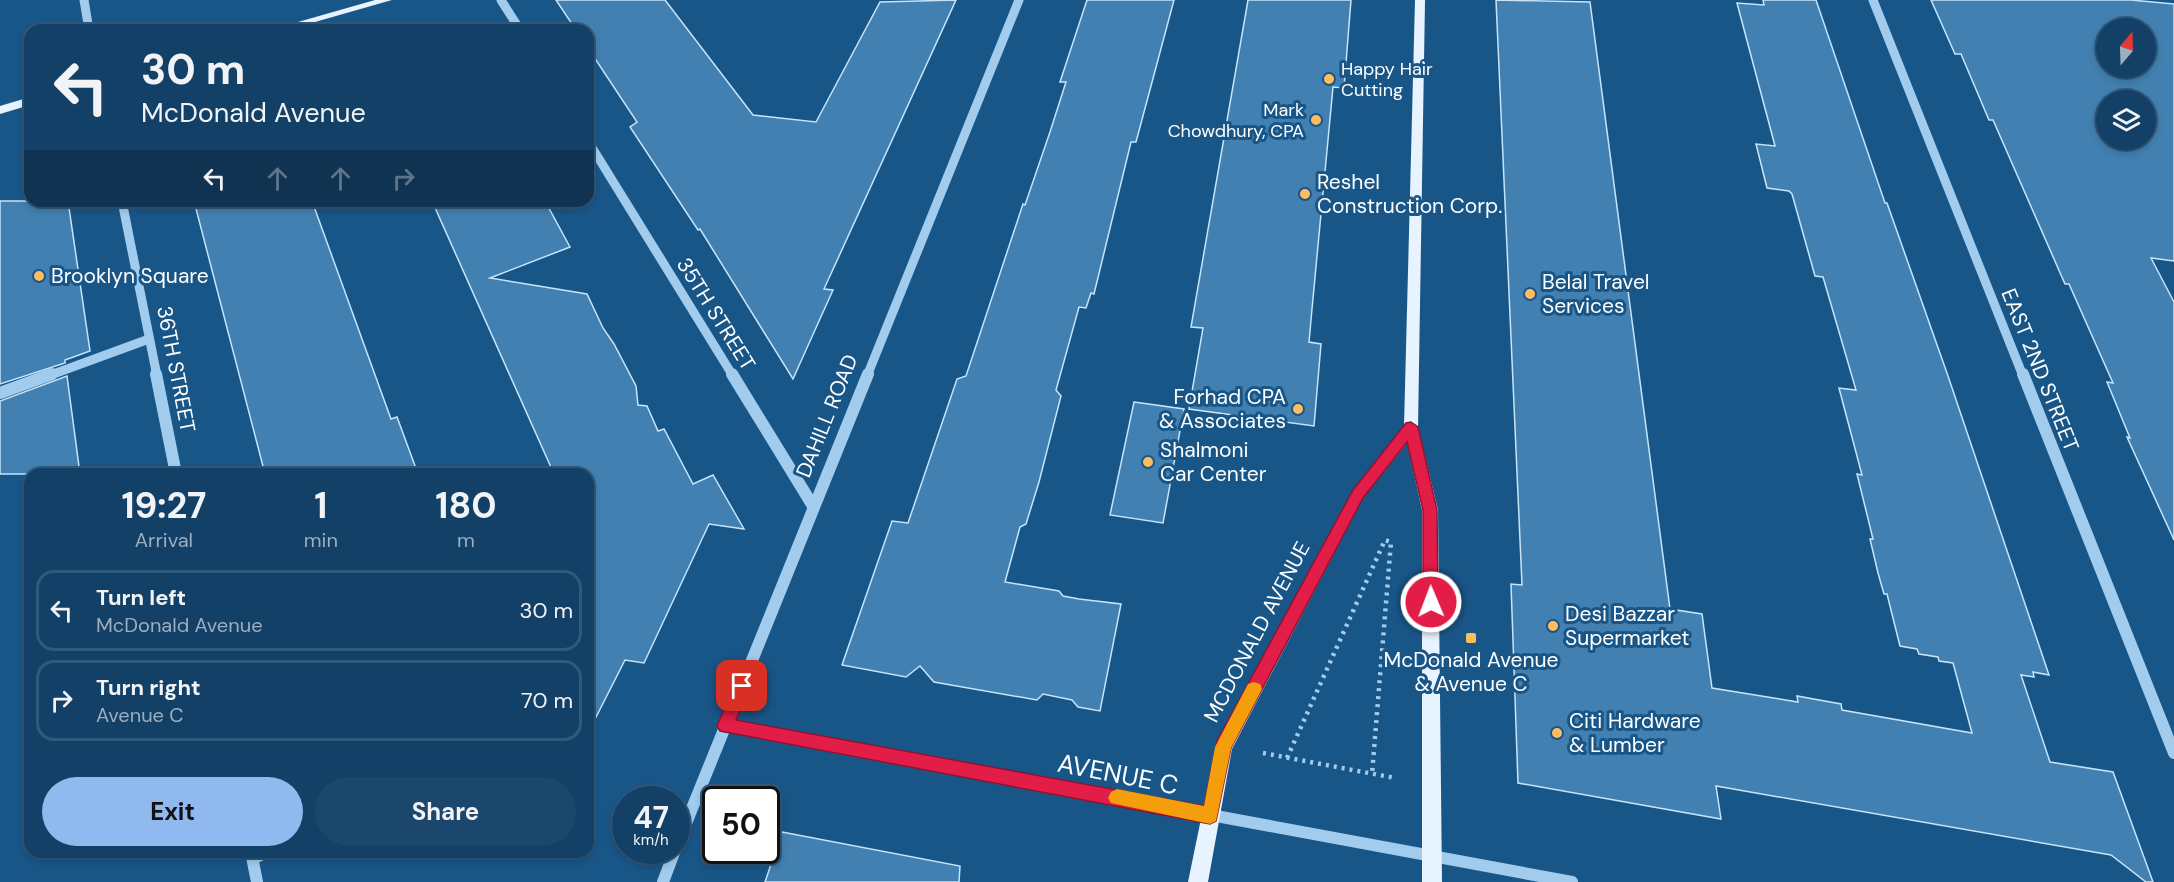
<!DOCTYPE html>
<html lang="en">
<head>
<meta charset="utf-8">
<style>
  :root { --surface:#134066; --page:#1c476c; --text:#f1f3f6; --muted:#9dafbf; --line:#32597a; --accent:#90b9f0 }
  body { margin:0; font-family:"DM Sans",sans-serif; background:var(--page); color:var(--text); height:100vh; display:flex; flex-direction:column; font-size:22px; white-space:nowrap }
  * { box-sizing:border-box; margin:0 }
  p { font-size:20px; color:var(--muted) }
  .icon { flex:none; width:33px; height:33px; fill:none; stroke:currentColor; stroke-width:2; stroke-linecap:round; stroke-linejoin:round }
  .map { position:relative; flex:1; overflow:hidden }
  .drawer { position:absolute; left:24px; top:468px; width:570px; height:390px; display:flex; flex-direction:column; background:var(--surface); border-radius:18px; box-shadow:0 3px 9px #0003,0 0 0 2px var(--line) }
  .drawer>* { flex:none }
  .top-card { position:absolute; left:24px; top:24px; width:570px; height:183px; border-radius:18px; box-shadow:0 3px 9px #0003,0 0 0 2px var(--line); background:#134066; color:var(--text); overflow:hidden }
  .needle { width:39px; rotate:19deg }
  .tools { position:absolute; left:2096px; top:18px; display:grid; gap:12px }
  .tools a { display:grid; place-items:center; width:60px; height:60px; border-radius:50%; background:var(--surface); box-shadow:0 3px 9px #0003,0 0 0 2px var(--line); font-size:30px }
  .speed { position:absolute; left:612px; top:786px; display:flex; gap:12px; font-size:30px; font-weight:700; text-align:center }
  .speed>* { display:grid; place-content:center; width:78px; height:78px; border-radius:50%; background:var(--surface); box-shadow:0 3px 9px #0003,0 0 0 2px var(--line); line-height:1 }
  .speed small { font-size:15px; font-weight:400 }
  .speed .limit { border:3px solid #111; border-radius:9px; background:#fff; color:#111 }
  .pin { position:absolute; display:grid; place-items:center; width:51px; height:51px; color:#fff; margin:-26px; border-radius:12px; box-shadow:0 3px 9px #0006 }
  .me { position:absolute; width:66px; margin:-33px; rotate:359deg; stroke-linejoin:round; filter:drop-shadow(0 0 4px #0008) }
  .turn { display:flex; align-items:center; gap:21px; height:126px; padding:0 18px; font-size:27px }
  .turn .icon { width:78px; height:78px; stroke-width:2.5 }
  .turn b { display:block; font-size:42px; line-height:51px }
  .lanes { display:flex; align-items:center; height:57px; padding:0 18px; background:#0003; justify-content:center; gap:30px; direction:ltr }
  .lanes .off { opacity:.35 }
  .eta { display:flex; justify-content:space-evenly; align-items:center; height:102px; text-align:center }
  .eta b { font-size:36px; font-weight:700; line-height:42px }
  .primary-button { display:flex; gap:12px; margin-top:auto; padding:12px 18px }
  .primary-button a { flex:1; height:69px; border-radius:36px; background:var(--accent); color:#111; font-size:24px; font-weight:700; line-height:69px; text-align:center }
  .primary-button a+a { background:var(--page); color:var(--text) }
  ul { padding:0; list-style:none }
  li { display:flex; align-items:center; gap:18px; height:81px; margin:0 12px 9px; padding:0 6px; border:3px solid var(--line); border-radius:18px }
  li div { flex:1 }
  li b { display:block; font-size:22px }
  li em { font-style:normal }
  .map>svg:first-child { display:block }
  .building { fill:#4280b1; stroke:#c7e4f9; stroke-width:1.5; fill-rule:evenodd }
  .lines { fill:none; stroke-linecap:round; stroke-linejoin:round }
  .path { stroke:#a1cced; stroke-width:4.5; stroke-dasharray:3 5; stroke-linecap:butt }
  .minor-far1 { stroke:#a1cced; stroke-width:9 }
  .minor { stroke:#a1cced; stroke-width:12 }
  .major { fill:#e7f3ff; fill-rule:evenodd }
  .route { fill:#e11d48; stroke:#92132f; stroke-width:1.5 }
  .slow { fill:#f59e0b }
  .poi-dot { fill:#ffbd5d; stroke:#195688; stroke-width:2 }
  .labels { text-anchor:middle; dominant-baseline:central; stroke-width:6; stroke-linejoin:round; paint-order:stroke }
  .far-poi-label { font-size:18px; fill:#fff; stroke:#195688; text-anchor:start }
  .poi-label { font-size:21px; fill:#fff; stroke:#195688; text-anchor:start }
  .street-label { font-size:21px; fill:#fff; stroke:#195688 }
  .near-street-label { font-size:26px; fill:#fff; stroke:#195688 }
</style>
</head>
<body>
<div class="map">
<svg width="2174" height="882" viewBox="0 0 2174 882">
  <rect width="100%" height="100%" fill="#195688"/>
  <!-- building -->
  <g class="building">
    <polygon points="556,0 665,0 753,115 816,122 880,2 956,0 824,289 833,290 793,379 700,229 698,230 630,127 637,122 588,48 588,30 576,30"/>
    <polygon points="1087,0 1174,0 1136,142 1131,142 1094,294 1091,293 1086,308 1079,307 1056,390 1061,396 1039,482 1026,524 1020,527 1005,582 1059,591 1063,596 1079,599 1121,604 1100,711 1078,707 1072,700 1043,694 1037,700 934,682 920,666 906,677 842,665 892,521 908,523 957,379 966,376 1023,204 1025,205 1050,132 1066,82 1060,82"/>
    <polygon points="1248,0 1351,0 1344,88 1333,87 1312,309 1309,342 1321,344 1314,426 1189,409 1203,328 1191,327"/>
    <polygon points="1496,0 1590,2 1670,609 1702,614 1712,688 1798,702 1797,696 1841,704 1842,710 1972,733 1953,663 1939,661 1938,657 1919,654 1917,649 1900,646 1887,594 1884,594 1878,573 1870,539 1873,539 1857,474 1862,475 1839,388 1856,390 1823,277 1815,276 1792,194 1789,191 1767,188 1756,144 1775,146 1737,3 1764,5 1763,0 1816,0 1885,203 1887,203 1948,376 2049,675 2033,672 2034,677 2021,675 2050,762 2113,772 2153,882 2146,882 2111,855 1716,786 1721,819 1518,783 1511,584 1522,585"/>
    <path d="M1931,0H2131L2174,4V261L2151,258L2174,302V540L2127,437L2130,438L2107,382L2113,383L2069,284H2065L1993,120H1989L1961,54H1955ZM2106,28H2145V68H2106ZM2106,100H2145V140H2106Z"/>
    <polygon points="0,201 68,201 90,351 65,360 65,363 0,384"/>
    <polygon points="194,201 312,201 391,419 397,417 418,474 265,474"/>
    <polygon points="432,201 545,201 570,247 490,278 587,294 603,328 614,344 636,386 638,405 647,406 658,431 664,429 693,484 713,475 744,529 709,524 644,663 625,660 588,733 588,474 554,474"/>
    <polygon points="67,376 80,474 0,474 0,401"/>
    <polygon points="1134,402 1184,409 1163,523 1110,515"/>
    <polygon points="782,832 960,866 959,882 765,882"/>
  </g>
  <g class="lines">
    <!-- path -->
    <g class="path">
      <polyline points="1263,753 1395,778"/>
      <polyline points="1287,758 1385,540 1391,542 1372,774"/>
    </g>
    <!-- minor-far1 -->
    <g class="minor-far1">
      <polyline points="84,0 89,30"/>
      <polyline points="501,0 520,30"/>
      <polyline points="1873,0 2023,376"/>
      <polyline points="588,141 733,376"/>
      <polyline points="122,201 157,376"/>
      <polyline points="48,376 149,339"/>
      <polyline points="867,376 1019,0"/>
    </g>
    <!-- minor -->
    <g class="minor">
      <polyline points="156,374 176,474"/>
      <polyline points="732,374 813,506"/>
      <polyline points="2023,374 2174,753"/>
      <polyline points="0,393 52,374"/>
      <polyline points="725,725 1572,882"/>
      <polyline points="676,848 868,374"/>
      <polyline points="251,852 257,882"/>
      <polyline points="253,859 266,852"/>
      <polyline points="663,882 675,850"/>
    </g>
    <!-- major -->
    <g class="major">
      <polygon points="375,0 392,0 287,30 270,30"/>
      <polygon points="1415,0 1425,0 1418,427 1438,510 1442,882 1422,882 1422,510 1407,443 1363,498 1232,749 1208,882 1188,882 1217,741 1353,490 1404,426"/>
      <polygon points="30,97 30,105 0,114 0,106"/>
    </g>
  </g>
  <!-- route -->
  <polygon class="route" points="1411,422 1418,427 1437,510 1438,602 1436,607 1431,609 1426,607 1423,602 1423,510 1407,442 1363,498 1231,748 1216,821 1210,824 720,731 717,726 734,686 736,681 742,679 747,681 750,686 736,720 1204,806 1217,741 1353,490 1406,423"/>
  <!-- slow -->
  <polygon class="slow" points="1254,682 1260,684 1262,689 1231,748 1216,821 1210,824 1111,803 1108,798 1111,792 1117,789 1204,806 1215,747 1248,684"/>
  <!-- markers -->
  <g class="poi-dot">
    <circle cx="1329" cy="79" r="6"/>
    <circle cx="1316" cy="120" r="6"/>
    <circle cx="1305" cy="194" r="6"/>
    <circle cx="39" cy="276" r="6"/>
    <circle cx="1530" cy="294" r="6"/>
    <circle cx="1298" cy="409" r="6"/>
    <circle cx="1148" cy="462" r="6"/>
    <circle cx="1553" cy="626" r="6"/>
    <rect x="1465" y="632" width="12" height="12" rx="3"/>
    <circle cx="1557" cy="733" r="6"/>
  </g>
  <g class="labels">
    <!-- far-poi labels -->
    <g class="far-poi-label">
      <text x="1341" y="69">Happy Hair<tspan x="1341" dy="21">Cutting</tspan></text>
      <text x="1304" y="110" text-anchor="end">Mark<tspan x="1304" dy="21">Chowdhury, CPA</tspan></text>
    </g>
    <!-- poi labels -->
    <g class="poi-label">
      <text x="1317" y="182">Reshel<tspan x="1317" dy="24">Construction Corp.</tspan></text>
      <text x="51" y="276">Brooklyn Square</text>
      <text x="1542" y="282">Belal Travel<tspan x="1542" dy="24">Services</tspan></text>
      <text x="1286" y="397" text-anchor="end">Forhad CPA<tspan x="1286" dy="24">&amp; Associates</tspan></text>
      <text x="1160" y="450">Shalmoni<tspan x="1160" dy="24">Car Center</tspan></text>
      <text x="1565" y="614">Desi Bazzar<tspan x="1565" dy="24">Supermarket</tspan></text>
      <text x="1471" y="660" text-anchor="middle">McDonald Avenue<tspan x="1471" dy="24">&amp; Avenue C</tspan></text>
      <text x="1569" y="721">Citi Hardware<tspan x="1569" dy="24">&amp; Lumber</tspan></text>
    </g>
    <!-- street labels -->
    <g class="street-label">
      <text transform="translate(716 314) rotate(58)">35TH STREET</text>
      <text transform="translate(176 369) rotate(79)">36TH STREET</text>
      <text transform="translate(2040 370) rotate(68)">EAST 2ND STREET</text>
      <text transform="translate(827 416) rotate(-68)">DAHILL ROAD</text>
      <text transform="translate(1257 632) rotate(-62)">MCDONALD AVENUE</text>
    </g>
    <!-- near-street labels -->
    <g class="near-street-label">
      <text transform="translate(1118 774) rotate(11)">AVENUE C</text>
    </g>
  </g>
</svg>
<div class="tools">
<a><svg class="needle" viewBox="-14 -14 28 28"><path d="M0-13l5 13h-10z" fill="#e53935"/><path d="M0 13l5-13h-10z" fill="#9dafbf"/></svg></a>
<a><svg class="icon" aria-label="layers" viewBox="0 0 24 24"><path d="M12 4l9 5-9 5-9-5zM3 14l9 5 9-5"/></svg></a>
</div>
<div class="speed"><div>47<small>km/h</small></div><div class="limit">50</div></div>
<div class="pin" style="left:742px;top:686px;background:#d93025"><svg class="icon" aria-label="arrive" viewBox="0 0 24 24"><path d="M6 21V4h12l-3 4 3 4H6"/></svg></div>
<svg class="me" style="left:1431px;top:602px" viewBox="-20 -20 40 40"><circle r="17" fill="#e11d48" stroke="#fff" stroke-width="3"/><path d="M0-11L8 9 0 5-8 9z" fill="#fff"/></svg>
<div class="top-card">
<div class="turn"><svg class="icon" aria-label="left" viewBox="0 0 24 24"><path d="M17 20v-9H6M10 6l-5 5 5 5"/></svg><div><b>30 m</b>McDonald Avenue</div></div>
<div class="lanes"><svg class="icon" aria-label="left" viewBox="0 0 24 24"><path d="M17 20v-9H6M10 6l-5 5 5 5"/></svg><svg class="icon off" aria-label="ahead" viewBox="0 0 24 24"><path d="M12 20V5M6 11l6-6 6 6"/></svg><svg class="icon off" aria-label="ahead" viewBox="0 0 24 24"><path d="M12 20V5M6 11l6-6 6 6"/></svg><svg class="icon off" aria-label="right" viewBox="0 0 24 24"><path d="M7 20v-9h11M14 6l5 5-5 5"/></svg></div>
</div>
<section class="drawer">
<div class="eta">
<div><b>19:27</b><p>Arrival</p></div>
<div><b>1</b><p>min</p></div>
<div><b>180</b><p>m</p></div>
</div>
<ul>
<li><svg class="icon" aria-label="left" viewBox="0 0 24 24"><path d="M17 20v-9H6M10 6l-5 5 5 5"/></svg><div><b>Turn left</b><p>McDonald Avenue</p></div><em>30 m</em></li>
<li><svg class="icon" aria-label="right" viewBox="0 0 24 24"><path d="M7 20v-9h11M14 6l5 5-5 5"/></svg><div><b>Turn right</b><p>Avenue C</p></div><em>70 m</em></li>
</ul>
<div class="primary-button"><a>Exit</a><a>Share</a></div>
</section>
</div>
</body>
</html>
